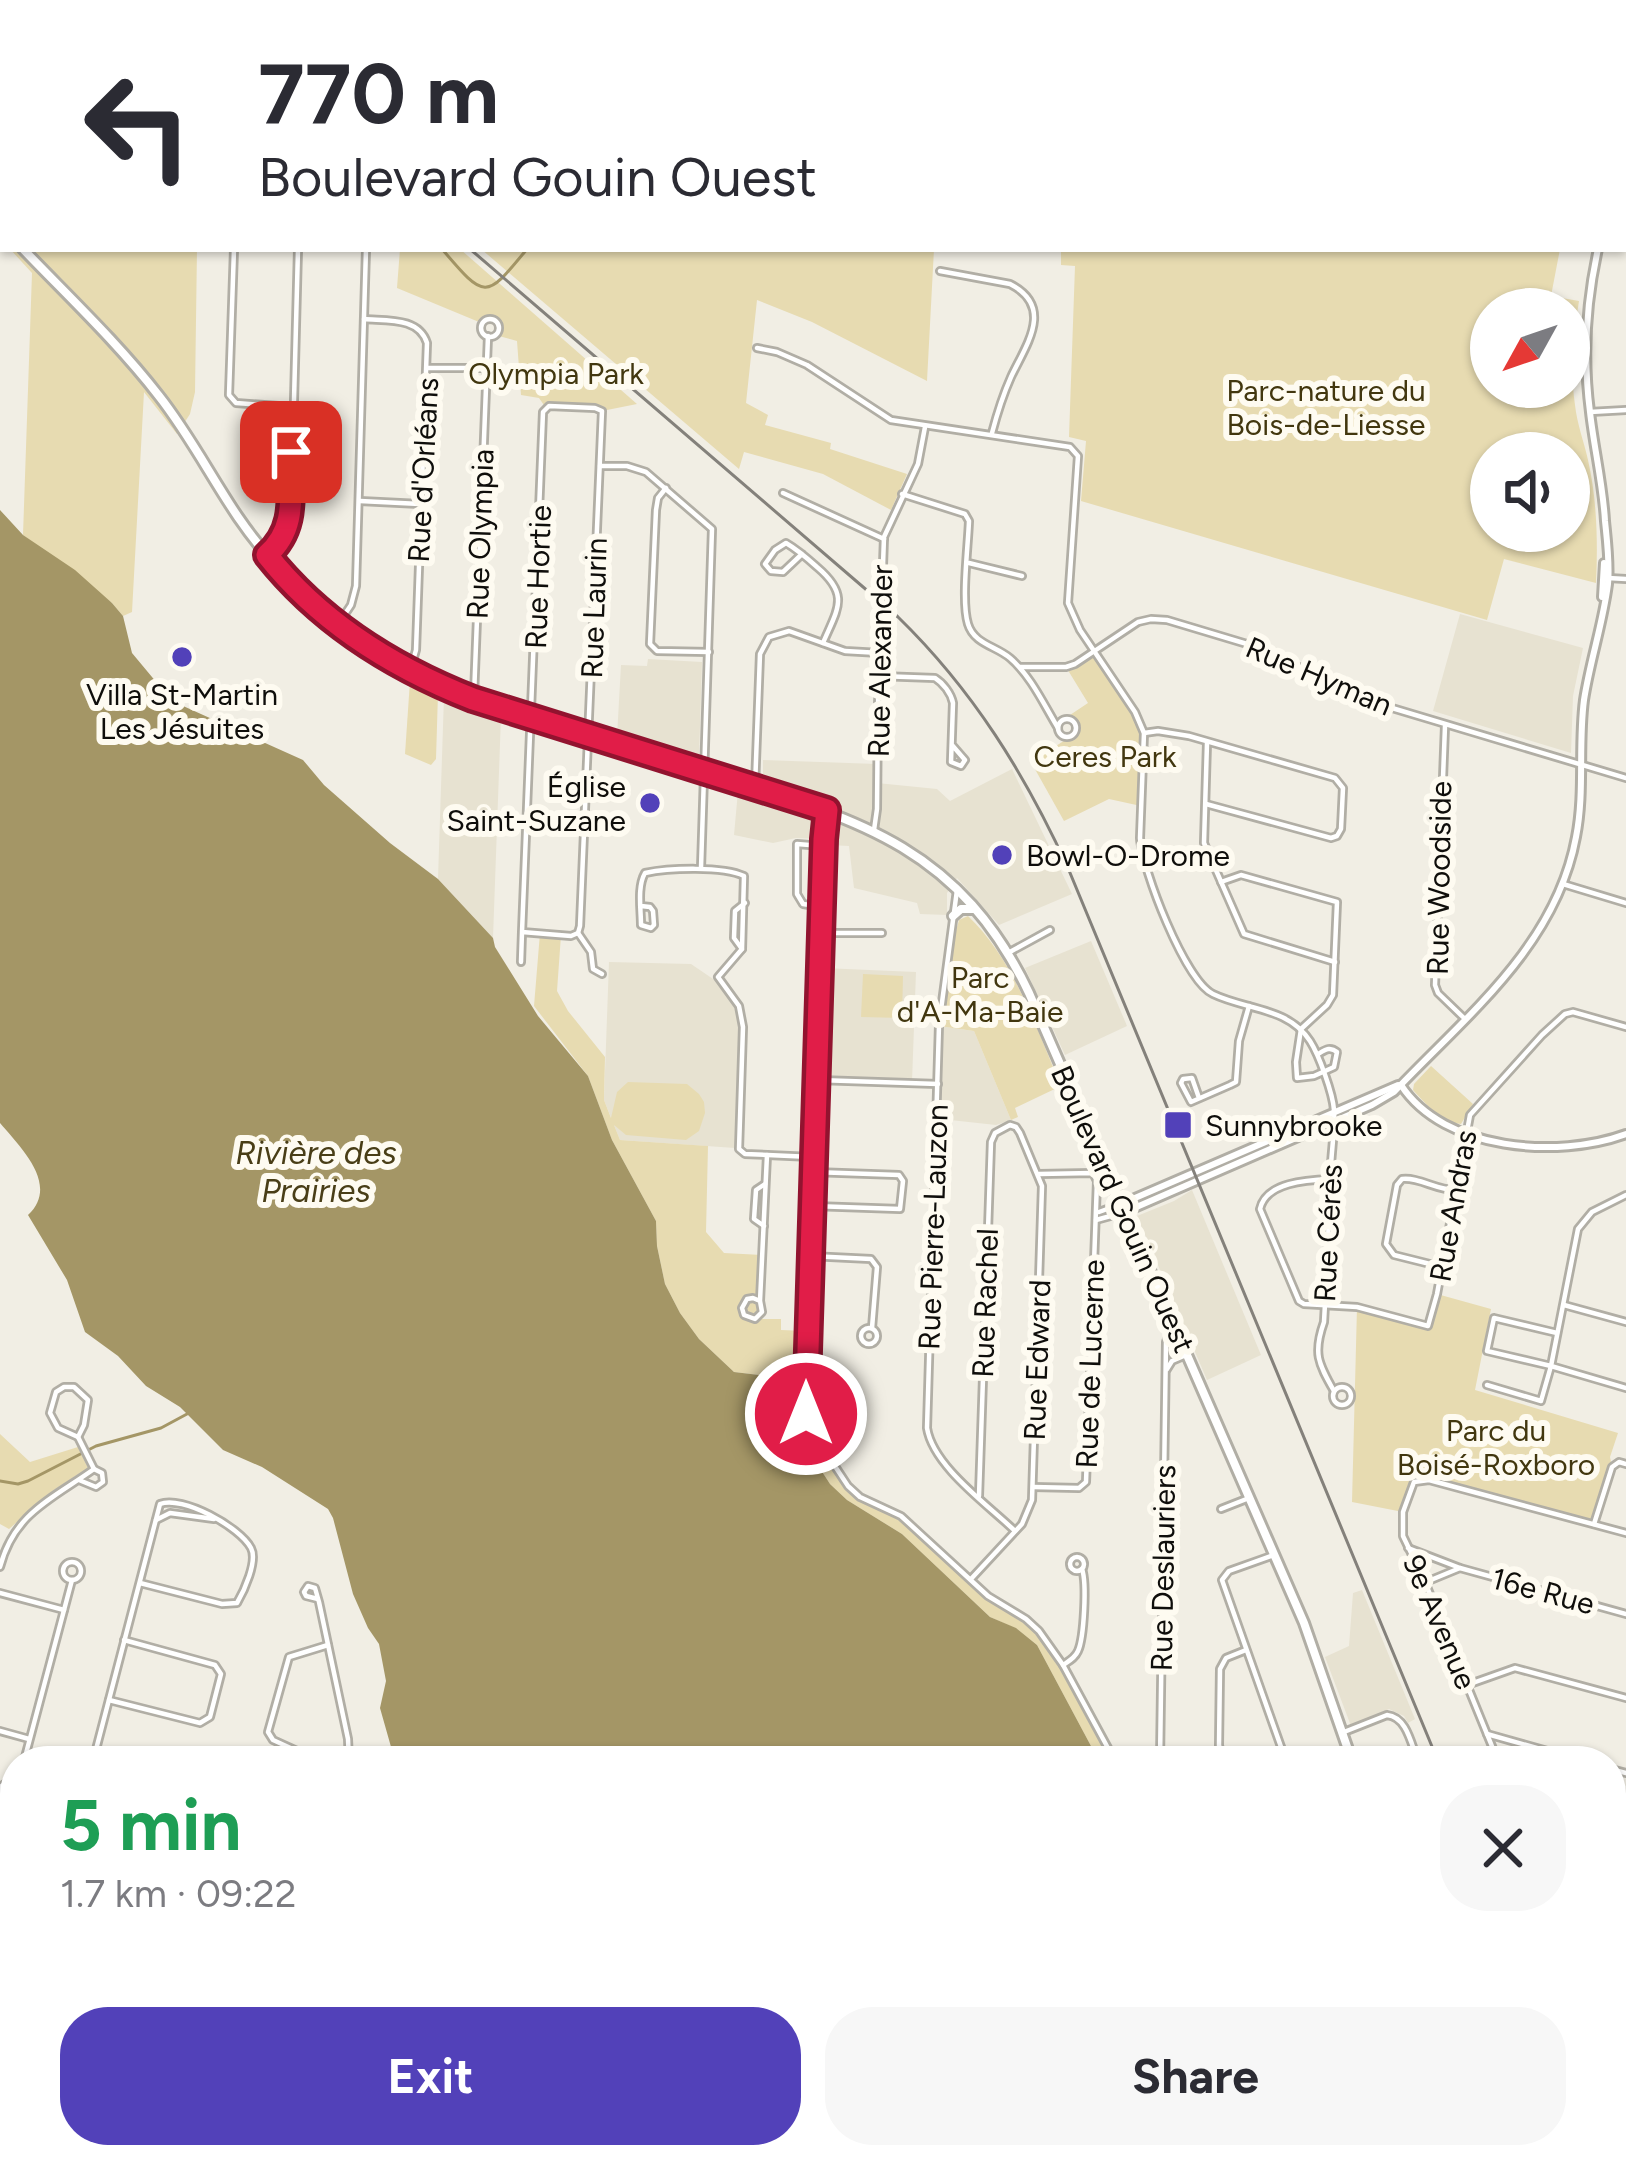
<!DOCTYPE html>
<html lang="en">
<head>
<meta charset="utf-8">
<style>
  :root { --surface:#fff; --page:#f7f7f7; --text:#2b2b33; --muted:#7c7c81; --accent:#5241b9 }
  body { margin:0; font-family:Figtree,sans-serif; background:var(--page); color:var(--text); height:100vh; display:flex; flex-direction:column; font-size:45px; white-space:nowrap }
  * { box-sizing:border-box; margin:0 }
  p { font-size:39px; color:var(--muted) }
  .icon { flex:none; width:66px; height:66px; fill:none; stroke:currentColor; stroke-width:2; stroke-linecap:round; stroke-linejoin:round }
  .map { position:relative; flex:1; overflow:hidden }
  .sheet { position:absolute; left:0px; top:1746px; width:1626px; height:423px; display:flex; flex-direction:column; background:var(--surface); border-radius:48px 48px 0 0; box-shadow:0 3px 9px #0004 }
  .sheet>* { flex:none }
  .hud { position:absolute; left:0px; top:0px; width:1626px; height:252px; box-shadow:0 3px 9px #0004; background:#fff; color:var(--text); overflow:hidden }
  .needle { width:78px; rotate:230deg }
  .buttons { position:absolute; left:1470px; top:288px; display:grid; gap:24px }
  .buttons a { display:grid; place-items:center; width:120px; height:120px; border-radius:50%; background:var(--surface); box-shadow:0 3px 9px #0004; font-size:60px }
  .pin { position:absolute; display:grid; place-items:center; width:102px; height:102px; color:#fff; margin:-51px; border-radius:24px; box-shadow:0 6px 18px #0006 }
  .me { position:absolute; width:132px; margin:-66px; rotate:0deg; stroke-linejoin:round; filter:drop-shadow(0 0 9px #0008) }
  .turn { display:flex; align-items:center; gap:42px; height:252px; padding:0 60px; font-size:54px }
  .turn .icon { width:156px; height:156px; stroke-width:2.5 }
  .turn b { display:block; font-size:84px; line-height:102px }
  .round { display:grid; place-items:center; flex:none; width:126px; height:126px; border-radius:48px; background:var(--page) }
  .head { display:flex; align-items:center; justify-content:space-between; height:204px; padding:0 60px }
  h1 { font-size:72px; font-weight:700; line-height:90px; color:#1e9e55 }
  .cta { display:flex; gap:24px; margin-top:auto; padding:24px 60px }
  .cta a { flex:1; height:138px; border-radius:48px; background:var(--accent); color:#fff; font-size:48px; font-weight:700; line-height:138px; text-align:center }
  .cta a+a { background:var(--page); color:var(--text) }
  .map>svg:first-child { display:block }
  .built { fill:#e7e2d1 }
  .green { fill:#e7dbb1; fill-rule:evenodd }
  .water { fill:#a49666 }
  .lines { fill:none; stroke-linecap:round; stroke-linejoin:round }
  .stream { stroke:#a49666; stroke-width:3 }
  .minor-casing { stroke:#b1aea5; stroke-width:10 }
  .tertiary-casing { stroke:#b1aea5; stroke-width:12 }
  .secondary-casing { stroke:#b1aea5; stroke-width:14 }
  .minor { stroke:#fff; stroke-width:4.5 }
  .tertiary { stroke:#fff; stroke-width:6 }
  .secondary { stroke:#fff; stroke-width:8 }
  .tram { stroke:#84817b; stroke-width:3 }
  .route-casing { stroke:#92132f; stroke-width:30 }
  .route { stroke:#e11d48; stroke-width:21 }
  .poi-dot { fill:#5241b9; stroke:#fefbf1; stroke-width:4.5 }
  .labels { text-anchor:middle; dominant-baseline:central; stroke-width:12; stroke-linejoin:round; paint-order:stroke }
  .park-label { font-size:30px; fill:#42370f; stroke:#fefbf1 }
  .street-label { font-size:30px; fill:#0f0e0b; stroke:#fefbf1 }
  .poi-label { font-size:30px; fill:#0f0e0b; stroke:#fefbf1; text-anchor:start }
  .water-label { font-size:33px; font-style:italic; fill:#493e17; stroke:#fefbf1 }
</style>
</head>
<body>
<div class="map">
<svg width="1626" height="2168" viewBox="0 0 1626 2168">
  <rect width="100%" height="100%" fill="#f1eee4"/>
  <!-- built -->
  <g class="built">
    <polygon points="1460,614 1583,648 1573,696 1571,753 1433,711"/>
    <polygon points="648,659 702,662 699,757 691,760 617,737 621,665 647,666"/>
    <polygon points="444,696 501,716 493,938 438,879"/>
    <polygon points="763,760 877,764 877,783 937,789 950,801 1012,769 1072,894 999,925 957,878 947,893 947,915 920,914 917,903 854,888 849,846 830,845 818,839 796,838 773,843 734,835 738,791 761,797 765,782 763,780"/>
    <polygon points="1091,941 1127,1026 1065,1055 1025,968"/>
    <polygon points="609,962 691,964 716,981 734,1004 740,1021 735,1148 620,1140 604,1100"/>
    <polygon points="823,968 916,972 912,1082 819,1079"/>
    <polygon points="939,1026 974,1031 1011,1120 996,1125 941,1119"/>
    <polygon points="1192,1190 1261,1355 1207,1380 1137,1216 1174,1201"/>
    <polygon points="1362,1590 1415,1719 1408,1723 1404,1716 1389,1709 1351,1726 1325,1657 1349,1646 1353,1593"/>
  </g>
  <!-- green -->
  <g class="green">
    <polygon points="0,0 1617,0 1625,2 1623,11 1623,3 3,3 3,242 0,239"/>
    <polygon points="10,249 197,249 195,392 190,414 177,434 144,392 132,612 123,616 112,603 23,535 32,273"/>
    <polygon points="400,249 460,249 637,404 602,411 595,408 546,408 539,398 521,395 517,341 495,335 499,328 496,321 484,322 483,331 479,322 397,288"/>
    <polygon points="481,249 934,249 927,381 812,322 757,300 746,403 768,415 765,425 831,443 830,449 907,474 891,510 823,474 744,452 739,469"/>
    <path d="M1061,249H1560L1551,296L1579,301C1573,336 1570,370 1575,405C1577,424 1584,442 1588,460C1597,499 1598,543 1596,583L1504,559L1487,620L1081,501L1086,441L1069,437L1075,266L1061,265ZM1491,309H1569V387H1491ZM1569,453V531H1491V453Z"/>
    <polygon points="1094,652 1135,712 1144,733 1141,806 1109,799 1064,821 1031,762 1073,735 1076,730 1070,715 1088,703 1066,667"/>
    <polygon points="410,681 438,693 436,759 431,765 405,754"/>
    <path d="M968,916C1015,961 1036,1028 1061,1086L1015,1108L1018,1117L1011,1120L974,1031L939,1026L948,960L959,920Z"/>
    <path d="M540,933L561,935L557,991L568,1011L605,1057L604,1100L611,1118L617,1092L628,1082L687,1084L699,1094L704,1102L705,1113L699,1131L686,1140L626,1135L614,1125L620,1140L708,1146L706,1232L724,1253L762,1255L761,1319H781V1330L806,1331L803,1404L806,1420L838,1478L861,1500L900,1517L988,1597L1036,1631L1053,1653L1111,1761H1099L1037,1645L1017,1629L990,1617L902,1534L847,1500L830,1484L819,1467L786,1394C773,1396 764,1386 759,1375L734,1372L699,1339L680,1313L665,1284L657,1246L656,1221L612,1140L588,1076L534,1006Z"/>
    <polygon points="863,974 903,976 902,1018 861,1017"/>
    <path d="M1431,1066L1473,1104L1461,1124C1442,1123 1426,1104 1413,1090L1414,1084Z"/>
    <polygon points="1437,1294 1491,1309 1475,1390 1618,1433 1610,1457 1612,1467 1594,1524 1429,1480 1414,1482 1403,1512 1352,1502 1357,1307 1427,1326"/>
    <polygon points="0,1434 30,1462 78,1447 88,1468 54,1490 9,1529 0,1524"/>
  </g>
  <!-- water -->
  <g class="water">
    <path d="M0,510L23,535L75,570L112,603L123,616L132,653L172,701L303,760L324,785L390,843L438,879L493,938L495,947L538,1016L588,1076L612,1140L656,1221L657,1246L665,1284L680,1313L699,1339L734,1372L759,1375L764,1385L779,1395L786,1394L819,1467L830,1484L847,1500L902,1534L990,1617L1016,1628L1037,1645L1099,1761H395L380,1708L386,1681L379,1644L368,1628L353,1594L333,1518L328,1509L262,1467L223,1450L180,1407L146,1386L118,1356L85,1332L67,1280L28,1215C60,1185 21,1148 0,1123Z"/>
    <polygon points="735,2154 1250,2154 1238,2168 742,2168"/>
  </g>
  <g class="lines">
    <!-- stream -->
    <g class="stream">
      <polyline points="1068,3 1069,0"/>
      <polyline points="0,76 3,76"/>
      <path d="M442,249C486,301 486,299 527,249"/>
      <polyline points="0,1481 18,1484 28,1481 96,1446 161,1428 187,1414"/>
    </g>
    <defs>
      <g id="minor">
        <polyline points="234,249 229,395 236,403 293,407"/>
        <path d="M940,271L1010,284C1055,307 1026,345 1011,377C1003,395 997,414 992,433"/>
        <path d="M364,319C387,321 419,317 427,343L416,650L410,671"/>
        <circle cx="490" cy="328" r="9"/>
        <path d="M757,348L777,352L807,365L891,420L1070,447L1078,456L1068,603L1080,630L1135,712L1144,733L1140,838C1142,869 1185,981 1213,994C1246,1010 1288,1007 1310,1041C1319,1055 1333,1094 1334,1110C1335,1128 1332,1147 1331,1165C1329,1218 1327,1270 1324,1322C1313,1353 1318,1363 1334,1391"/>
        <polyline points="428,368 485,368"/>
        <polyline points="1590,412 1626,410"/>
        <polyline points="600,466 627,466 646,472 712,529 701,868"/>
        <polyline points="666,488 658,498 656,510 650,644 657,651 709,652"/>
        <polyline points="783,493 884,539"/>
        <path d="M902,494L965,514L969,521C968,548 961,601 968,624C974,644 996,646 1010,658C1031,676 1044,705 1058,728"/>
        <polyline points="360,501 420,504"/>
        <polyline points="269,554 281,542 291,514 298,249"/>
        <path d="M802,554L783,572L771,571L765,564L775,550L786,543C798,550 807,558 817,567C850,595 838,608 823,643"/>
        <polyline points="969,563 1022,576"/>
        <polyline points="1608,578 1626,579"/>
        <polyline points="339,623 351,605 356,586 366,249"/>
        <polyline points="1020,667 1066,667 1075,664 1138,622 1151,619 1167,620 1257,647 1372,702 1626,778"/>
        <path d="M879,676L935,678C943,683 951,693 953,703L951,762L961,766L965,760L952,745"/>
        <polyline points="474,696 488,336"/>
        <circle cx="1067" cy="728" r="9"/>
        <polyline points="1445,726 1435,985 1438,993 1465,1019"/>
        <polyline points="1144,733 1158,731 1189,736 1335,778 1343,788 1341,829 1337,836 1331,838 1206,804"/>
        <polyline points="1207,743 1204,843 1244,934 1335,962"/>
        <polyline points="755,787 760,654 769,637 789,631 845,651 880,653"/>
        <polyline points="827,811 806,1414 815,1436 848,1486 860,1497 901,1516 988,1596 1026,1619 1039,1631 1063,1665 1115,1761"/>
        <polyline points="874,830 877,809 878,705 884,537 918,464 925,427"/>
        <polyline points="822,846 797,844 797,894 803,904 822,907"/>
        <polyline points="1221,882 1241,875 1337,902 1333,995 1327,1005 1301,1029"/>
        <polyline points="1563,884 1626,903"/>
        <path d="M957,890L939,1025L927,1428C933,1466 987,1504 1015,1531"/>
        <path d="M641,906L650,907L653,911L654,925L651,928L641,925C641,909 637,887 645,873C669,868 723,866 744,876L742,949L718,977L739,1006L743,1027L739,1149L745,1154L812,1157"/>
        <polyline points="578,933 591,952 593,969 602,974"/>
        <polyline points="821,933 882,933"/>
        <polyline points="742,949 734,938 735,911 745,903"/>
        <polyline points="1008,953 1050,930"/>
        <polyline points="521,962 522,932 543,412 549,406 595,408 602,411 580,926 578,933 571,936 522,932"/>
        <path d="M1301,1029L1296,1062L1297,1078L1314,1076L1334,1067L1337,1052C1330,1046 1325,1050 1318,1054"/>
        <polyline points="818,1080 938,1084"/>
        <polyline points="1199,1098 1192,1078 1183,1079 1181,1083 1191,1102 1230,1085 1236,1082 1239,1041 1249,1006"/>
        <polyline points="813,1172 899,1175 903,1181 900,1209 813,1206"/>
        <path d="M1331,1179C1307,1180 1266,1182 1260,1209L1299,1301L1304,1304L1357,1307L1428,1326L1437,1294L1470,1115L1542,1035L1565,1014L1573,1012L1626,1027"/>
        <polyline points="1626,1195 1592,1212 1578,1229 1551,1366 1626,1388"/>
        <polyline points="1099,1212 1121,1204"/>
        <polyline points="1096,1220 1125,1212"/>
        <polyline points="764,1226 754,1219 756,1190 765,1184"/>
        <polyline points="810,1256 871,1259 877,1267 872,1328"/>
        <path d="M1442,1267L1394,1255L1386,1244L1397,1185L1402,1179C1419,1177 1436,1190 1455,1190"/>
        <polyline points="760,1301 753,1298 747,1299 742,1308 744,1315 755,1319 762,1312 760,1301 767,1155"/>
        <polyline points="1564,1305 1626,1322"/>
        <circle cx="869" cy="1336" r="8"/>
        <polyline points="1167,1369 1172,1361 1186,1355"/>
        <polyline points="1487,1385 1541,1401 1551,1366 1487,1351 1494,1318 1557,1333"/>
        <circle cx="1342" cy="1396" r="9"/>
        <polygon points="64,1387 74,1387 88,1400 84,1425 78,1437 58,1428 50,1413 56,1392"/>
        <polyline points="78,1437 94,1469 102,1473 103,1482 96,1487 79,1480"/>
        <polyline points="1033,1487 1079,1488 1086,1482 1097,1181 1093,1173 1039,1174"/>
        <polyline points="1221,1509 1249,1498"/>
        <polyline points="156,1520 170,1513 214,1519"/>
        <polyline points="1594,1524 1612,1467 1619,1462 1626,1464"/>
        <polyline points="1408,1548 1460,1568 1626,1614"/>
        <polyline points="1274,1555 1229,1571 1222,1580 1286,1761"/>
        <circle cx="1077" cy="1564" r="7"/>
        <circle cx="72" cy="1571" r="9"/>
        <path d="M0,1567C14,1513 52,1499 94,1469"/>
        <polyline points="971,1579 1022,1524 1032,1500 1042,1186 1020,1133 1016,1127 1010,1125 995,1133 991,1142 979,1496"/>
        <polyline points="1426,1582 1460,1568"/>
        <polyline points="0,1593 64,1610"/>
        <polyline points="318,1599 306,1596 304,1592 308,1586 315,1588 319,1602 348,1739 349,1761"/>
        <path d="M1063,1665C1069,1661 1075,1658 1078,1651C1084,1638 1087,1583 1082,1569"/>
        <polyline points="1467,1685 1515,1668 1626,1698"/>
        <polyline points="109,1700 200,1723 210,1717 221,1674 215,1665 124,1640"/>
        <polyline points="0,1731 29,1739"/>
        <path d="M1344,1732L1387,1715C1407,1717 1411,1744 1418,1761"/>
        <polyline points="1487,1734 1583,1761"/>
        <polyline points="94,1757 110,1761"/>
        <polyline points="24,1761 72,1580"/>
        <path d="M93,1761L160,1504C182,1495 240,1527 251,1548C258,1561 244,1591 237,1603L222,1604L140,1583"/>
        <polyline points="319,1761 273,1740 268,1732 289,1657 328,1645"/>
        <polyline points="1160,1761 1166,1342 1168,1336 1176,1330"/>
        <polyline points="1222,1761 1219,1745 1220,1669 1226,1658 1246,1650"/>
        <polyline points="1498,1761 1425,1582 1403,1536 1403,1512 1414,1482 1429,1480 1626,1533"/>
        <polyline points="1611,1769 1626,1773"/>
        <polyline points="0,1787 8,1782 15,1785"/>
        <polyline points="0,1790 6,1798 15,1795"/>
        <polyline points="1611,1834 1626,1873"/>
        <polyline points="1611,2012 1626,2006"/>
        <polyline points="1611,2038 1626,2075"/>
        <polyline points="1299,2154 1331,2168"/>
        <polyline points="1389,2154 1395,2168"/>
        <polyline points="1509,2154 1512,2168"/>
        <polyline points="1548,2154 1554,2168"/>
        <polyline points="480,2163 496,2168"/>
        <polyline points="479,2168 483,2154"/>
        <polyline points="662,2168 662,2154"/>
        <polyline points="1264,2168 1274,2154"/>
      </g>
      <g id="tertiary">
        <polyline points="1623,158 1626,148"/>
        <polyline points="1602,597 1604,563"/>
        <path d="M1401,1085C1444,1151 1558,1159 1626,1134"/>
        <polyline points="1121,1204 1398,1085"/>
        <path d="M1125,1212L1372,1105L1394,1092C1466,1016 1556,946 1576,837C1585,792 1578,746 1584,700C1590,661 1603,623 1608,584C1610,564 1607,541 1605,521C1603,484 1594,448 1590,412C1583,358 1586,303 1598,249"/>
        <polyline points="0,1903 15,1909"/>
        <polyline points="410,2154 429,2168"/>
      </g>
      <g id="secondary">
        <polyline points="0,19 3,5"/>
        <polyline points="0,223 3,227"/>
        <path d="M23,249C69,297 118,343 159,396C189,434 211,477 238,517C288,590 357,647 437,684C476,702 517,712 557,725C612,743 667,761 722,778C862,820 961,850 1029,993L1304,1623L1352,1761"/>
        <polyline points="953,916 961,909 973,909"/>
        <polyline points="1434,2154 1437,2168"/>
      </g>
    </defs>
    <!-- minor casing -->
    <use href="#minor" class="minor-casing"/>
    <!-- tertiary casing -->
    <use href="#tertiary" class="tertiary-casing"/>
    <!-- secondary casing -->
    <use href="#secondary" class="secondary-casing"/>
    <!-- minor -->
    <use href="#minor" class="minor"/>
    <!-- tertiary -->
    <use href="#tertiary" class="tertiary"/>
    <!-- secondary -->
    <use href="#secondary" class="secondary"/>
    <!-- tram -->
    <g class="tram">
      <polyline points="144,0 150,3"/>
      <path d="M470,249L898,617C973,690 1025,774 1068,868L1438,1761"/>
      <polyline points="1599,2154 1605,2168"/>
    </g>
  </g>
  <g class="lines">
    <defs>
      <path id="route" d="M291,452C289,491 299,527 267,555C320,622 394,668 473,699L827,810L824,839L806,1414"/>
    </defs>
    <!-- route casing -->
    <use href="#route" class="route-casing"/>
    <!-- route -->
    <use href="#route" class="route"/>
  </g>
  <!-- markers -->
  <g class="poi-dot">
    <circle cx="182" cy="657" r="12"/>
    <circle cx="650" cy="803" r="12"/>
    <circle cx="1002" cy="855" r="12"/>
    <rect x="1163" y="1110" width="30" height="30" rx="6"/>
  </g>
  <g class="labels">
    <!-- park labels -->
    <g class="park-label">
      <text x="556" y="373">Olympia Park</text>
      <text x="1326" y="390">Parc-nature du<tspan x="1326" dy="34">Bois-de-Liesse</tspan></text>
      <text x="1105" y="756">Ceres Park</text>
      <text x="980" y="977">Parc<tspan x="980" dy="34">d'A-Ma-Baie</tspan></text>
      <text x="1496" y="1430">Parc du<tspan x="1496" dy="34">Boisé-Roxboro</tspan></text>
    </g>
    <!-- street labels -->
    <g class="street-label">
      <text transform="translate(423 470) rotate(-87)">Rue d'Orléans</text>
      <text transform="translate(480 534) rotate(-88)">Rue Olympia</text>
      <text transform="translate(538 577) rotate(-88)">Rue Hortie</text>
      <text transform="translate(594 608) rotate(-88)">Rue Laurin</text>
      <text transform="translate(880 661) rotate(-89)">Rue Alexander</text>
      <text transform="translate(1319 676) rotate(23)">Rue Hyman</text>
      <text transform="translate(1439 878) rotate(-89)">Rue Woodside</text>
      <text transform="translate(1453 1206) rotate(-80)">Rue Andras</text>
      <text transform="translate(1123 1209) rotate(66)">Boulevard Gouin Ouest</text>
      <text transform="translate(933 1227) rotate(-88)">Rue Pierre-Lauzon</text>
      <text transform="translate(1328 1233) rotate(-87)">Rue Cérès</text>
      <text transform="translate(985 1303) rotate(-88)">Rue Rachel</text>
      <text transform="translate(1037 1360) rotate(-88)">Rue Edward</text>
      <text transform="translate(1090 1364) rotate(-88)">Rue de Lucerne</text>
      <text transform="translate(1163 1568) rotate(-89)">Rue Deslauriers</text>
      <text transform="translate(1543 1591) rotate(15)">16e Rue</text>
      <text transform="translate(1440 1622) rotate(67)">9e Avenue</text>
    </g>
    <!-- poi labels -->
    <g class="poi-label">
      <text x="182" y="694" text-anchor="middle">Villa St-Martin<tspan x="182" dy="34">Les Jésuites</tspan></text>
      <text x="626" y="786" text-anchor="end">Église<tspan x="626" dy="34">Saint-Suzane</tspan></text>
      <text x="1026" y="855">Bowl-O-Drome</text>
      <text x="1205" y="1125">Sunnybrooke</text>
    </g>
    <!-- water labels -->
    <g class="water-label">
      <text x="316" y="1152">Rivière des<tspan x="316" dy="38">Prairies</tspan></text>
    </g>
  </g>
</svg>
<div class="buttons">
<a><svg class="needle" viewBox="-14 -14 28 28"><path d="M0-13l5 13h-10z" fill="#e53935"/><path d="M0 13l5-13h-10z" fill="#7c7c81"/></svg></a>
<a><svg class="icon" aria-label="sound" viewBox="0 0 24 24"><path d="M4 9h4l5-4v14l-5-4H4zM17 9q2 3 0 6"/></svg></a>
</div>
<div class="pin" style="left:291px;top:452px;background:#d93025"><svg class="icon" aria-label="arrive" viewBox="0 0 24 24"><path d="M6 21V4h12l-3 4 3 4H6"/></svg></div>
<svg class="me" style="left:806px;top:1414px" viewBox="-20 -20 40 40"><circle r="17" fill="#e11d48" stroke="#fff" stroke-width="3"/><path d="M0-11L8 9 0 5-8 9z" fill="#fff"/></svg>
<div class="hud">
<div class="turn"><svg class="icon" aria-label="left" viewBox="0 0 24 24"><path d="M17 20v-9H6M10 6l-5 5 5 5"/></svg><div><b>770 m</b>Boulevard Gouin Ouest</div></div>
</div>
<section class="sheet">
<div class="head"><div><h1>5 min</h1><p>1.7 km · 09:22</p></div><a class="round"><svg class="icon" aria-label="close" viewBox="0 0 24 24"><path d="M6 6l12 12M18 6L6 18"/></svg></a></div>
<div class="cta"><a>Exit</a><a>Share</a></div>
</section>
</div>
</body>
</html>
